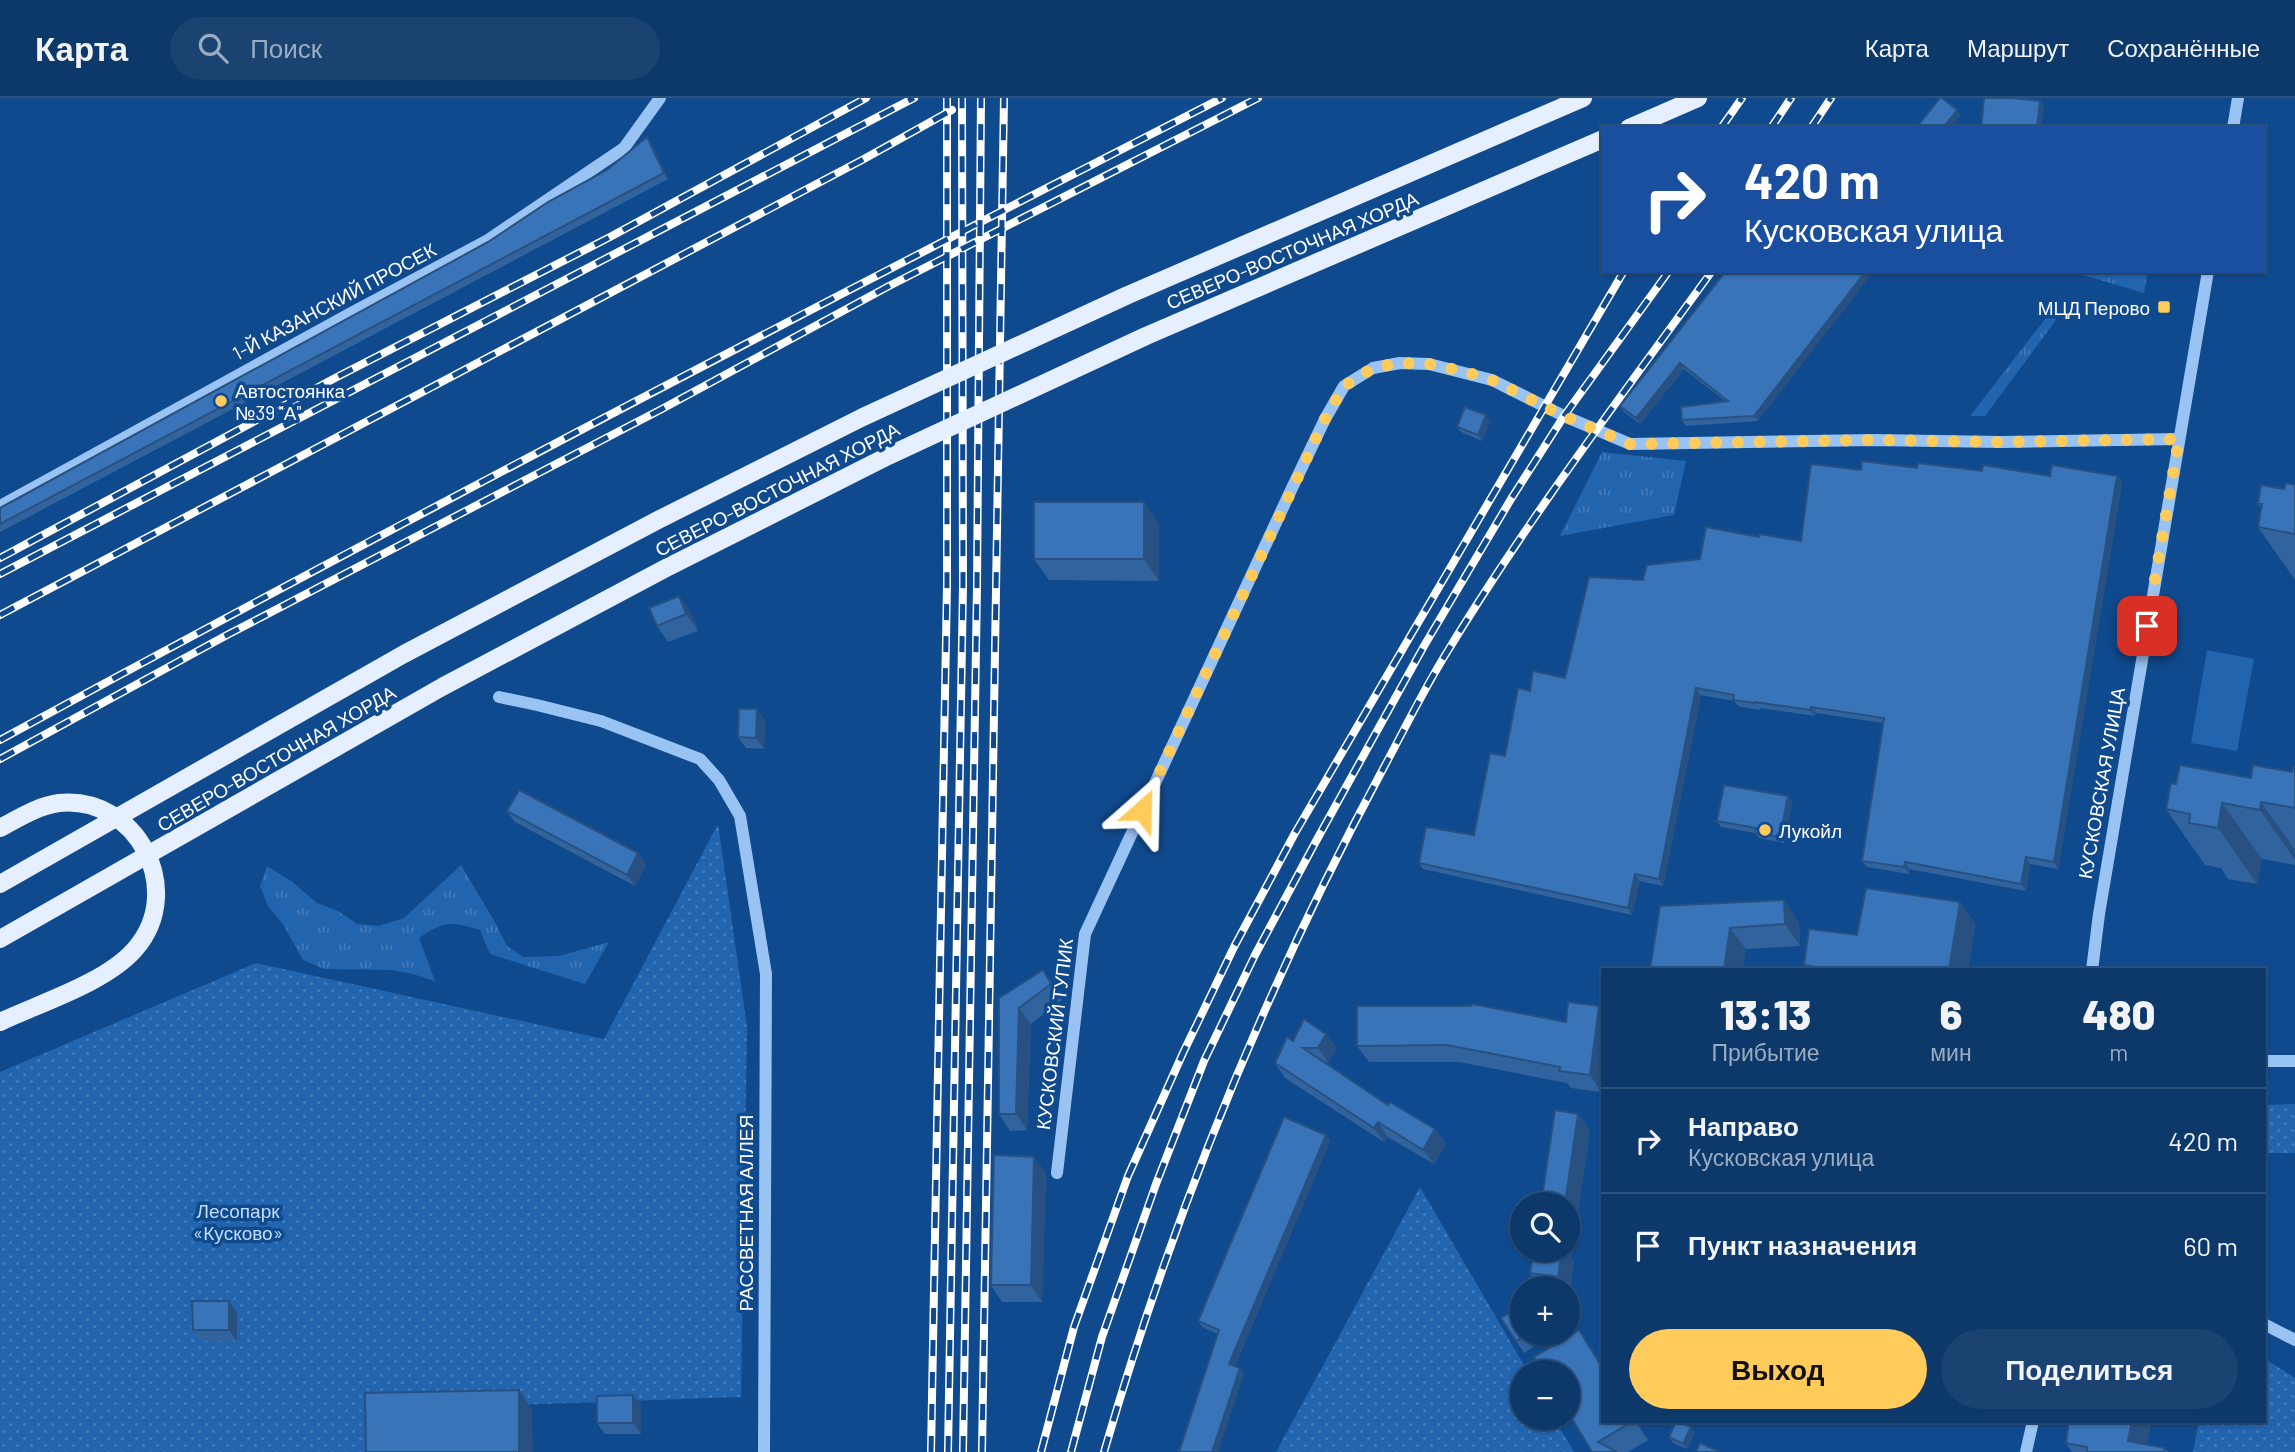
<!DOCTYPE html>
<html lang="ru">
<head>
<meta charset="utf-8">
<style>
  :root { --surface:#0c386a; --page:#1a4372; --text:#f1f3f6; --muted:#9aacc1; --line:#2c527e; --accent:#ffcc5b }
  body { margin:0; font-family:Barlow,sans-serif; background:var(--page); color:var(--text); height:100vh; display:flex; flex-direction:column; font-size:26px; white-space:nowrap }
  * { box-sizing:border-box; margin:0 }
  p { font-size:23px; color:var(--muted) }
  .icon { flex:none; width:38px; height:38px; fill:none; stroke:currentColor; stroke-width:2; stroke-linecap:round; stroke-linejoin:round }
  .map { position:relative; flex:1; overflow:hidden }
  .sheet { position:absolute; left:1601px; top:870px; width:665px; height:455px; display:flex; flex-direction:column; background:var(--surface); border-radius:0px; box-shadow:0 2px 5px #0004,0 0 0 2px var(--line) }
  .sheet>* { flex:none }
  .guide { position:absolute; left:1601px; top:28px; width:665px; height:147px; border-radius:0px; box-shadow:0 2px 5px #0004,0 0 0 2px var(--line); background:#1a4fa0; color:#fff; overflow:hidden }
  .fabs { position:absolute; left:1510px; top:1094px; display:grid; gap:14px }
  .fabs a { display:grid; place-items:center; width:70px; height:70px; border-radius:50%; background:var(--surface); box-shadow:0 2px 5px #0004,0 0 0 2px var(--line); font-size:35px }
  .pin { position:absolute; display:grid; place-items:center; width:60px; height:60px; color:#fff; margin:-30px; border-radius:14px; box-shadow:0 4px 10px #0006 }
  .me { position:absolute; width:77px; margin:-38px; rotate:25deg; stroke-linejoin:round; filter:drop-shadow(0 0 5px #0008) }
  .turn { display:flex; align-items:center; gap:24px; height:147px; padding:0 28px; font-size:32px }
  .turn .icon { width:91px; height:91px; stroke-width:2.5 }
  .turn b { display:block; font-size:49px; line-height:60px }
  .eta { display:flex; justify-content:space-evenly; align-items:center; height:119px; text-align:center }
  .eta b { font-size:42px; font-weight:800; line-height:49px }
  .primary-button { display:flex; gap:14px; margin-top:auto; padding:14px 28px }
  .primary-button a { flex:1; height:80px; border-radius:42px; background:var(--accent); color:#111; font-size:28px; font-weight:800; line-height:80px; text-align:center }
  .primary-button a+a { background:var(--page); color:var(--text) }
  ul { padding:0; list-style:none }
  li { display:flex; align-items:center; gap:21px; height:105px; padding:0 28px; border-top:2px solid var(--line) }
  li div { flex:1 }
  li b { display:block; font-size:26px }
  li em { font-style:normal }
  header { display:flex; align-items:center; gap:42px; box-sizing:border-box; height:98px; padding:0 35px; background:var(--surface); border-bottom:2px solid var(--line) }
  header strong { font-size:33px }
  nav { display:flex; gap:38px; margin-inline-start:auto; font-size:24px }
  .search { width:490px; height:63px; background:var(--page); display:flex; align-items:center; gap:18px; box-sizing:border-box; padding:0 24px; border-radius:38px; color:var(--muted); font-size:26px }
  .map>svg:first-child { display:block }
  .grass { fill:url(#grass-tufts) }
  .park { fill:url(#park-dots) }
  .pitch { fill:#2264ae }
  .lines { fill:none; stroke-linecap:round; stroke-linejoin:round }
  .minor { stroke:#99c3f2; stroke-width:12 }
  .major { stroke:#e5efff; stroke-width:18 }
  .rail-casing { stroke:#fff; stroke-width:8 }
  .rail { stroke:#104a8e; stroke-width:5; stroke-dasharray:16; stroke-linecap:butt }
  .major-bridge { stroke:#e5efff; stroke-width:18 }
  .wall { fill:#31649e }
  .shaded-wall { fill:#285181 }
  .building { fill:#3974b8; stroke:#285181; stroke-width:2 }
  .route { stroke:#ffcc5b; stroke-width:12; stroke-dasharray:0 21.6 }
  .poi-dot { fill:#ffcc5b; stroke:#104a8e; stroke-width:2.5 }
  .labels { text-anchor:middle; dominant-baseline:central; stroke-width:7; stroke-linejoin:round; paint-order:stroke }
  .street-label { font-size:19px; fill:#fff; stroke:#104a8e }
  .poi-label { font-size:19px; fill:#fff; stroke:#104a8e; text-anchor:start }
  .park-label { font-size:19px; fill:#c1ddfd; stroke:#104a8e }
</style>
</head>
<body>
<header>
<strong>Карта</strong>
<div class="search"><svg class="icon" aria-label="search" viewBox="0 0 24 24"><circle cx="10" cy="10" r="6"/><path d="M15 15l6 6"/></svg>Поиск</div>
<nav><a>Карта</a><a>Маршрут</a><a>Сохранённые</a></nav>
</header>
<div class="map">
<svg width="2295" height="1354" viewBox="0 0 2295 1354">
  <defs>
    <pattern id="grass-tufts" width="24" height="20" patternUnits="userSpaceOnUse" patternTransform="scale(1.75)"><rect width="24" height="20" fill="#2264ae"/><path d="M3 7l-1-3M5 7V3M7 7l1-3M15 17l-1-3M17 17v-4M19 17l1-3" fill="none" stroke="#437bba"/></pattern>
    <pattern id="park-dots" width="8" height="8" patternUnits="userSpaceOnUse" patternTransform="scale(1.75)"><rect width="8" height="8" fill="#2264ae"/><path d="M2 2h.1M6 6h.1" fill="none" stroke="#437bba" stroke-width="1.8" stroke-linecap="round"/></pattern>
  </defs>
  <rect width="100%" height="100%" fill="#104a8e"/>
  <!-- grass -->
  <g class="grass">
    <polygon points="2080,173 2148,173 2144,195 2083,177"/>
    <polygon points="2049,216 2056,222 1985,318 1970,318"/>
    <polygon points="1602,354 1686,363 1674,417 1560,438"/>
    <path d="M461,767L496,826L507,848L523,859L559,858L609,844L585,886L490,856L480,832C451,823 444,823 419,840L435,883L413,876L391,872L324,871L303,862L282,825L268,808L260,788L267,768L291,783L317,805L338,813L357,826L379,828L404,820Z"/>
  </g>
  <!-- park -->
  <g class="park">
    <polygon points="718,726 747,929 741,1299 371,1312 370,1354 0,1354 0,974 256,865 604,941"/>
    <polygon points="2295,1006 2295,1055 2265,1055 2265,1007"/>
    <polygon points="1420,1089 1528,1274 1522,1274 1522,1320 1554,1320 1574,1354 1276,1354"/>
    <polygon points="2265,1261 2295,1280 2295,1354 2193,1354 2199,1323 2264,1323"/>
  </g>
  <!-- pitch -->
  <polygon class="pitch" points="2207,552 2254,561 2237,653 2191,645"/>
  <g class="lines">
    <!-- minor -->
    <g class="minor">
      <polyline points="2233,30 2238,0"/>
      <polyline points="0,408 353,214 488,142 624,50 660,0"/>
      <polyline points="499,599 537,607 601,623 700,661 719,682 740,718 766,876 764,1354"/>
      <polyline points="2092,872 2099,816 2208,173"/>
      <polyline points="2264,963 2295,963"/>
      <polyline points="1057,1075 1085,836 1292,390 1325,321 1344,288 1373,270 1400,265 1429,266 1492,282 1564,318 1630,346 1873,342 2002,344 2179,341"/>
      <polyline points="2264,1226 2295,1242"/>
      <polyline points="2026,1354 2033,1323"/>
    </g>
    <!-- major -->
    <g class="major">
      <polyline points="1629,30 1698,0"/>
      <path d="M0,730C19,720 37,708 59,705C136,697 186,791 136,850C108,884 40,905 0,924"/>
    </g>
    <defs>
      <g id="rail">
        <polyline points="1721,30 1742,0"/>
        <polyline points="1771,30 1791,0"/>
        <polyline points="1811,30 1831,0"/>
        <polyline points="0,460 337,279 610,139 866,0"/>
        <polyline points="0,476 914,0"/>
        <polyline points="0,517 862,62 952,12"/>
        <path d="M0,642C404,422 812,210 1222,0"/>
        <polyline points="0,661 227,537 660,312 889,188 1258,0"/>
        <polyline points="931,1354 947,487 947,0"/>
        <polyline points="948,1354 963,488 962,0"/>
        <polyline points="963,1354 977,488 981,0"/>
        <polyline points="982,1354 1004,0"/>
        <polyline points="1041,1354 1074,1229 1128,1078 1183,955 1234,849 1295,735 1624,173"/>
        <polyline points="1071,1354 1102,1239 1156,1086 1204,963 1255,857 1315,745 1424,548 1511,401 1564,318 1669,173"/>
        <path d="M1104,1354C1173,1117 1266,888 1383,671C1403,634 1422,595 1444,559C1525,425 1620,300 1712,173"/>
      </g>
    </defs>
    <!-- rail casing -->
    <use href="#rail" class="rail-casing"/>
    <!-- rail -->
    <use href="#rail" class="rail"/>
    <!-- major-bridge -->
    <g class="major-bridge">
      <polyline points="0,786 404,556 658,422 863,319 1128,197 1583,0"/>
      <polyline points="0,841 442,589 666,470 888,358 1146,238 1603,41"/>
    </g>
  </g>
  <!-- wall -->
  <g class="wall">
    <polygon points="647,39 651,45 668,81 0,434 0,410 488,144 607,72"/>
    <polygon points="1726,173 1758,323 1686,328 1682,322 1725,303 1684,271 1640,326 1624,314 1620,308"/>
    <polygon points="1490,323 1482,343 1461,334 1457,329"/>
    <polygon points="1917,370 1982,373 2050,378 2117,378 2122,384 2058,771 2030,766 2026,793 1909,771 1909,776 1867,769 1862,763 1883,625 1816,615 1815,618 1760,610 1759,612 1738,608 1734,603 1701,597 1663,788 1640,783 1632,817 1423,771 1419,765 1474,737 1530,593 1565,580 1643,482 1759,439 1801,443 1861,372"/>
    <polygon points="2295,387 2295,482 2258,429 2262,411 2258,406 2284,391"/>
    <polygon points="1159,426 1159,483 1049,482 1034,461"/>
    <polygon points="691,515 698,533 668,544 657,528"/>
    <polygon points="765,622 764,651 746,650 738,639"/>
    <polygon points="2295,669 2295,767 2262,761 2257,786 2228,781 2221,770 2205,767 2166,711 2176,686 2251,680 2292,674"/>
    <polygon points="1788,698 1792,704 1784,745 1759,740 1755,735 1721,729 1717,723"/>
    <polygon points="507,713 638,755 646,767 635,788 515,724"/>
    <polygon points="1960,804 1975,826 1968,872 1807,872 1804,867 1857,837"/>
    <polygon points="1660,808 1799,824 1800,848 1746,851"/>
    <polygon points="1043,872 1055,889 1062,902 1031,926 1027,1032 1010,1033 999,1016 999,900"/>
    <polygon points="1599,908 1603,914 1603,980 1601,994 1571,990 1567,985 1459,964 1369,964 1357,948 1566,924"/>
    <polygon points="1326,936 1337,951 1328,964 1325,964 1388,1007 1435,1031 1446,1046 1434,1066 1388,1039 1384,1044 1285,980 1275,965 1293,943"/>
    <polygon points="1590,1032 1571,1160 1574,1164 1569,1196 1568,1196 1568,1190 1541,1190 1530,1175"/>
    <polygon points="1326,1037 1330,1043 1235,1268 1240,1270 1244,1275 1218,1354 1179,1354 1218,1236 1202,1229 1198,1223"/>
    <polygon points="1046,1075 1042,1204 1002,1204 991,1187"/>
    <polygon points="229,1203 237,1214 237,1243 201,1243 193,1232"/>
    <polygon points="1522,1236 1550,1236 1551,1237 1524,1255 1516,1243"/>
    <polygon points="1593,1252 1603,1323 1636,1323 1648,1342 1628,1354 1592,1354"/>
    <polygon points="633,1297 641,1308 641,1336 605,1336 597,1325"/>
    <polygon points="2151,1323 2147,1347 2165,1350 2168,1354 2072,1354 2066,1345"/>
    <polygon points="1695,1334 1687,1351 1673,1345 1669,1339"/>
  </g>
  <!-- shaded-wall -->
  <g class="shaded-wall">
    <polygon points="2040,3 2044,8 2041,30 2037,30"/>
    <polygon points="1957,12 1961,17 1951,30 1943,30"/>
    <polygon points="647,39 651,45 668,81 664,75"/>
    <polygon points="1866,173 1874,173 1758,323 1754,318"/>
    <polygon points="1680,265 1684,271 1640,326 1636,320"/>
    <polygon points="1486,317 1490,323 1482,343 1478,337"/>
    <polygon points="2117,378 2122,384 2058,771 2054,764"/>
    <polygon points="1144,404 1159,426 1159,483 1144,461"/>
    <polygon points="679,498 691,515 698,533 686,516"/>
    <polygon points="1696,590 1701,597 1663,788 1659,781"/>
    <polygon points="1811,609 1816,615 1815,618 1810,612"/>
    <polygon points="757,611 765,622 764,651 756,640"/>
    <polygon points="1788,698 1792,704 1784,745 1780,739"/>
    <polygon points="2261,704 2295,752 2295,762 2260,712"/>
    <polygon points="2222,705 2262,761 2257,786 2218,730"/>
    <polygon points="638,755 646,767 635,788 627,777"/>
    <polygon points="2026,759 2030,766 2026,793 2021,786"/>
    <polygon points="1905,764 1909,771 1909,776 1904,769"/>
    <polygon points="1635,776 1640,783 1632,817 1628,810"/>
    <polygon points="1784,802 1799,824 1800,848 1785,826"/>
    <polygon points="1960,804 1975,826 1968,872 1949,872"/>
    <polygon points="1730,830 1746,851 1743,872 1724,872"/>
    <polygon points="1043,872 1055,889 1062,902 1051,886"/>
    <polygon points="1599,908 1603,914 1603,980 1601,994 1590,977"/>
    <polygon points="1019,910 1031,926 1027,1032 1016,1016"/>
    <polygon points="1326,936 1337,951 1328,964 1318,950"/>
    <polygon points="1578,1016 1590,1032 1571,1160 1574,1164 1569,1196 1568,1190 1565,1190 1558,1179 1562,1152 1568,1152 1568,1106 1565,1106"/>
    <polygon points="1378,1024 1388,1039 1384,1044 1374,1030"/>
    <polygon points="1435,1031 1446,1046 1434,1066 1423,1052"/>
    <polygon points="1326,1037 1330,1043 1233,1272 1229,1266"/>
    <polygon points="1034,1059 1046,1075 1042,1204 1031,1187"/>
    <polygon points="229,1203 237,1214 237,1243 229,1232"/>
    <polygon points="1579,1232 1593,1252 1603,1268 1603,1271"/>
    <polygon points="1240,1270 1244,1275 1218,1354 1212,1354"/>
    <polygon points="519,1292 532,1312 533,1354 519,1354"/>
    <polygon points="633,1297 641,1308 641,1336 633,1325"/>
    <polygon points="1634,1323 1636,1323 1648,1342"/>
    <polygon points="2132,1323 2151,1323 2146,1354 2128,1343"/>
    <polygon points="1691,1329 1695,1334 1687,1351 1683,1346"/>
  </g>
  <!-- building -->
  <g class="building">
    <polygon points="1940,0 1942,0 1957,12 1943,30 1916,30"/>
    <polygon points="1984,0 2012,0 2040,3 2037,30 1981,30"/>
    <polygon points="647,39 664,75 0,426 0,410 488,144 548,104 607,72"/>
    <polygon points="1726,173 1866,173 1754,318 1682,322 1681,309 1728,303 1680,265 1636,320 1620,308"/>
    <polygon points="1465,309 1486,317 1478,337 1457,329"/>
    <polygon points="1862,363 1917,370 1918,365 1982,373 1983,367 2050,378 2052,367 2117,378 2054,764 2026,759 2021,786 1905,764 1904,769 1862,763 1884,620 1811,609 1810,612 1755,604 1755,605 1733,602 1734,597 1696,590 1659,781 1635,776 1628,810 1419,765 1426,729 1474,737 1490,655 1505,658 1518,590 1530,593 1533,573 1565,580 1589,479 1643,482 1647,467 1700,461 1706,429 1759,439 1759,436 1801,443 1811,366 1861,372"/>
    <polygon points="2286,385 2295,387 2295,436 2258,429 2262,406 2258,406 2261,387 2284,391"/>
    <rect x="1034" y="404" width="110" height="57"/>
    <polygon points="679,498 686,516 657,528 649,510"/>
    <polygon points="739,611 757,611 756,640 738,639"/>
    <polygon points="2180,667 2251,680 2253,667 2292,674 2293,669 2295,669 2295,710 2261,704 2260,712 2222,705 2218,730 2189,725 2190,716 2166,711 2171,685 2176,686"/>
    <polygon points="1724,687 1788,698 1780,739 1755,735 1756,730 1717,723"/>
    <polygon points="519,692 638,755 627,777 507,713"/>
    <polygon points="1866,790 1960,804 1949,872 1832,872 1804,867 1809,831 1857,837"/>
    <polygon points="1784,802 1785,826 1730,830 1724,872 1650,872 1660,808"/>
    <polygon points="1043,872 1051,886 1019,910 1016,1016 999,1016 999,900"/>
    <polygon points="1568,904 1599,908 1590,977 1559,973 1560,969 1447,947 1357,948 1357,908 1471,908 1472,906 1566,924"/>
    <polygon points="1304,921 1326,936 1318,950 1303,950 1388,1007 1390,1004 1435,1031 1423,1052 1378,1024 1374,1030 1275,965 1287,939 1293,943"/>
    <polygon points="1555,1012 1578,1016 1565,1106 1541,1106"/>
    <polygon points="1284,1019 1326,1037 1229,1266 1240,1270 1212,1354 1179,1354 1219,1232 1198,1223"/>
    <polygon points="994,1057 1034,1059 1031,1187 991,1187"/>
    <polygon points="1534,1152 1562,1152 1558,1179 1530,1175"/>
    <polygon points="192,1203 229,1203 229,1232 193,1232"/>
    <polygon points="1522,1207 1522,1236 1528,1236 1516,1243 1501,1220"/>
    <polygon points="1579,1232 1603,1271 1603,1323 1633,1323 1598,1344 1617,1354 1592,1354 1568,1314 1568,1274 1544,1274 1534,1259"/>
    <polygon points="519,1292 519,1354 366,1354 365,1295"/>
    <polygon points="633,1297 633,1325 597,1325 597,1298"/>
    <polygon points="1676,1323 1691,1329 1683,1346 1669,1339"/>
    <polygon points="2069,1323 2132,1323 2128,1343 2165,1350 2164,1354 2087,1354 2087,1349 2066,1345"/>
    <polygon points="1700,1345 1720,1354 1696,1354"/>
  </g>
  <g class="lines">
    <!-- route -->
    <polyline class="route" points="1142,712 1325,321 1344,288 1373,270 1399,265 1429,266 1462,273 1492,282 1564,318 1630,346 1873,342 2002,344 2179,341 2147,528"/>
  </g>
  <!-- markers -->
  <g class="poi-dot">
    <rect x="2157" y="202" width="14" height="14" rx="3.5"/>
    <circle cx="221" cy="303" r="7"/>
    <circle cx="1765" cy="732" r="7"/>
  </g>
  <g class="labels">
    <!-- street labels -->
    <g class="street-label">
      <text transform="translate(1292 152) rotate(-23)">СЕВЕРО-ВОСТОЧНАЯ ХОРДА</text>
      <text transform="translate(334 203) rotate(-28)">1-Й КАЗАНСКИЙ ПРОСЕК</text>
      <text transform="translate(777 391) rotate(-27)">СЕВЕРО-ВОСТОЧНАЯ ХОРДА</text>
      <text transform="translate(276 660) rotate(-30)">СЕВЕРО-ВОСТОЧНАЯ ХОРДА</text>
      <text transform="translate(2101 685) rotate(-80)">КУСКОВСКАЯ УЛИЦА</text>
      <text transform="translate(1054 936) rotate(-83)">КУСКОВСКИЙ ТУПИК</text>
      <text transform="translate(745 1115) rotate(-90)">РАССВЕТНАЯ АЛЛЕЯ</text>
    </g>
    <!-- poi labels -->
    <g class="poi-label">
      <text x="2150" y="209" text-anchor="end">МЦД Перово</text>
      <text x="235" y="292">Автостоянка<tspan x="235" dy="22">№39 "А"</tspan></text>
      <text x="1779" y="732">Лукойл</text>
    </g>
    <!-- park labels -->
    <g class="park-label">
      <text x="238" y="1112">Лесопарк<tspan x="238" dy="22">«Кусково»</tspan></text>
    </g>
  </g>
</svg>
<div class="fabs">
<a><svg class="icon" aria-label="search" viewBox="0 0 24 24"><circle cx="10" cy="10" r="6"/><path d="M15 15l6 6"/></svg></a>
<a>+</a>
<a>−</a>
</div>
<div class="pin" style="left:2147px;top:528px;background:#d93025"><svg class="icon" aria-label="arrive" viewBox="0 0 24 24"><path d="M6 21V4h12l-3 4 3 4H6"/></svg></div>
<svg class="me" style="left:1142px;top:712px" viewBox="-20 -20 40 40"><path d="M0-17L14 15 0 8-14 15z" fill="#ffcc5b" stroke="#fff" stroke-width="4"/></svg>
<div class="guide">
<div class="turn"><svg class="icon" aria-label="right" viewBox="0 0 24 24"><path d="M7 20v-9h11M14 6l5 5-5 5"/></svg><div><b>420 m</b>Кусковская улица</div></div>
</div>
<section class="sheet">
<div class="eta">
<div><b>13:13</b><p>Прибытие</p></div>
<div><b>6</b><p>мин</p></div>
<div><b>480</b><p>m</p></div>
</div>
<ul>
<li><svg class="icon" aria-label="right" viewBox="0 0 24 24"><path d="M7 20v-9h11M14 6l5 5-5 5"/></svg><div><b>Направо</b><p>Кусковская улица</p></div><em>420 m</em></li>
<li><svg class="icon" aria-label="arrive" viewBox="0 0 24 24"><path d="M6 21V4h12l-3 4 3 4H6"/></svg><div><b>Пункт назначения</b></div><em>60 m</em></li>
</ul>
<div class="primary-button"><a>Выход</a><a>Поделиться</a></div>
</section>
</div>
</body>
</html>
